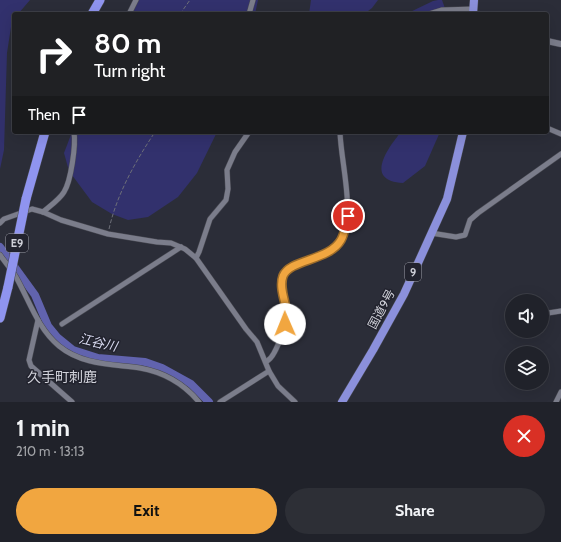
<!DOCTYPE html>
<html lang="en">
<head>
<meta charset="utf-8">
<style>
  :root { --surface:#20222a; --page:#2d2f36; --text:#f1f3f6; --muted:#a2a4a8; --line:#3d3f47; --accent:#f1a640 }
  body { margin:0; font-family:Cabin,"Noto Sans JP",sans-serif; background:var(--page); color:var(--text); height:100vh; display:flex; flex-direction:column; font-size:15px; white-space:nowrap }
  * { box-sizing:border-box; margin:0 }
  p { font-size:13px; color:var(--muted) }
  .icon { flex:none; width:22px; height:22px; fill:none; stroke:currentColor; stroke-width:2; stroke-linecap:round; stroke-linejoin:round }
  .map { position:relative; height:402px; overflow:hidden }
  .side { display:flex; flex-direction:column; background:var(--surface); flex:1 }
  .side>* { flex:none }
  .banner { position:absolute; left:12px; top:12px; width:537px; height:122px; border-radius:4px; box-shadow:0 4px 16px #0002,0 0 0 1px var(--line); background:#202124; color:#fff; overflow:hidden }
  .buttons { position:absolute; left:505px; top:294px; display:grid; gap:8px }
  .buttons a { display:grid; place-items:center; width:44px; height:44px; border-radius:50%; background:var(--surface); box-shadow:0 4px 16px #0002,0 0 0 1px var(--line); font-size:20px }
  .pin { position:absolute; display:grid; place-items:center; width:34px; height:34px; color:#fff; margin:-17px; border:2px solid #fff; border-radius:50%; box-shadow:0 1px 4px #0007 }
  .me { position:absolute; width:44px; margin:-22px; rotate:359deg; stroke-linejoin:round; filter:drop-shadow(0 0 3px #0008) }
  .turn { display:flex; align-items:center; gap:14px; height:84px; padding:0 16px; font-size:18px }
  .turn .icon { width:52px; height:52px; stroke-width:2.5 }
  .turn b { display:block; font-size:28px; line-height:34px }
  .then { display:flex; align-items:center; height:38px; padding:0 16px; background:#0003; gap:8px; font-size:15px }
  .round { display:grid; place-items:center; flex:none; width:42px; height:42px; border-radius:21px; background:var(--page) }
  .summary { display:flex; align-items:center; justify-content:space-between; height:68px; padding:0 16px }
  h1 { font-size:24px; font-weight:700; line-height:30px }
  .action { display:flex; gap:8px; margin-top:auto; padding:8px 16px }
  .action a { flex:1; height:46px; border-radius:24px; background:var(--accent); color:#111; font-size:16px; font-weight:700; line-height:46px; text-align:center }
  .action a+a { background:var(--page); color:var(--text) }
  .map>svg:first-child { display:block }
  .green { fill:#32316d }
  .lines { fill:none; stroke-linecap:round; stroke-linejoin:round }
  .river { stroke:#6163ae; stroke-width:8 }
  .minor-casing { stroke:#494a53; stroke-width:6 }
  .tertiary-casing { stroke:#494a53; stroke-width:7 }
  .trunk-casing { stroke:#494a53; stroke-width:9 }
  .motorway-casing { stroke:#494a53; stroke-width:10 }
  .path { stroke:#6e7079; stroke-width:1; stroke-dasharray:4 2; stroke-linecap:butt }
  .minor { stroke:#7b7d8b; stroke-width:5 }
  .tertiary { stroke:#7b7d8b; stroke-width:6 }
  .trunk { stroke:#8b90db; stroke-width:8 }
  .motorway { stroke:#8f94ef; stroke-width:9 }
  .motorway-bridge-casing { stroke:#494a53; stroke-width:10; stroke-linecap:butt }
  .motorway-bridge { stroke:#8f94ef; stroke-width:9 }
  .route-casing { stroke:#9d6c2a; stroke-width:10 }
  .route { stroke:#f1a640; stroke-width:7 }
  .labels { text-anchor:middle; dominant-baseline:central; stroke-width:3; stroke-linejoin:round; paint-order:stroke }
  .shield { fill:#22232e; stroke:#9c9da6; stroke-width:1 }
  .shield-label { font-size:11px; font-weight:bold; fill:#d0d1d9 }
  .street-label { font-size:12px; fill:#d0d1d9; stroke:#22232e }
  .water-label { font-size:13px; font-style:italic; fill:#dadcf2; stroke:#22232e }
  .quarter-label { font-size:14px; fill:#d0d1d9; stroke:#22232e }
</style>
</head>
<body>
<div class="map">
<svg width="561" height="402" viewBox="0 0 561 402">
  <rect width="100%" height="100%" fill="#2b2d38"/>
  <!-- green -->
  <g class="green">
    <polygon points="0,0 30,0 18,14 14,14 14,22 11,27 7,53 4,150 0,169"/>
    <polygon points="135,0 258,0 255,14 126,14"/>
    <polygon points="311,0 378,0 372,8 364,14 309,14"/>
    <polygon points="438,0 442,0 447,14 406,14 433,1"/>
    <polygon points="72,132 217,132 197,173 178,197 148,217 128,220 112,214 92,202 69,171 64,153"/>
    <path d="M401,132H440L425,166L403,183C364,181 387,149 401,132Z"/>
  </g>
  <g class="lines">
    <!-- river -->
    <polyline class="river" points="0,247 35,295 48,326 57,337 73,350 98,358 145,362 162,368 191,384 209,402"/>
    <defs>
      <g id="minor">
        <polyline points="129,14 136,0"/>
        <polyline points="249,14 253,0"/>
        <polyline points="429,14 442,10 474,9"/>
        <polyline points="547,128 561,134"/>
        <path d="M43,212C50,206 60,199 64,192C71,181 76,145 74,132"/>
        <polyline points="0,223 4,219 32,209 43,212 61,220 108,234 157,242 171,243 185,249 196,258 246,329 257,342 269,371 278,386 295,402"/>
        <polyline points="431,233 456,237 465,235 470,220 478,213 561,154"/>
        <path d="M0,255C5,262 11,269 16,277C29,300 38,329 59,346C82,365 112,364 140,368C163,372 184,384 199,402"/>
        <polyline points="196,258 199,252 210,219 226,200 228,189 227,170 235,152 249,132"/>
        <polyline points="542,314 561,311"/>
        <polyline points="38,320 29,360 31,366 72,402"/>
        <polyline points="62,324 181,247"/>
        <path d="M266,362C269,360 272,357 274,353C278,346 288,321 287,313C286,301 279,288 283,277C289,258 331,261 342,238C355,211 341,163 340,132"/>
        <polyline points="220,402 269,371"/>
        <polyline points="556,402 561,392"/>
      </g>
      <polyline id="tertiary" points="547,41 561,44"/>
      <g id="trunk">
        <polyline points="473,14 474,0"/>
        <polyline points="342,402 373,350 404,294 447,199 463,132"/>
      </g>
      <g id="motorway">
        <polyline points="92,14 100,0"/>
        <polyline points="26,199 45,132"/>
        <polyline points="0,318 8,287"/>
      </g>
    </defs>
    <!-- minor casing -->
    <use href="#minor" class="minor-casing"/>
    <!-- tertiary casing -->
    <use href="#tertiary" class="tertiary-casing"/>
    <!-- trunk casing -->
    <use href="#trunk" class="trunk-casing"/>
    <!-- motorway casing -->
    <use href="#motorway" class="motorway-casing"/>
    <!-- path -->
    <g class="path">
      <polyline points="180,14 190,0"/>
      <path d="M109,229C117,194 135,162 155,132"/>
    </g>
    <!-- minor -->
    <use href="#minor" class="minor"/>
    <!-- tertiary -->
    <use href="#tertiary" class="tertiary"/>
    <!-- trunk -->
    <use href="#trunk" class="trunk"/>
    <!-- motorway -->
    <use href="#motorway" class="motorway"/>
    <defs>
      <polyline id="motorway-bridge" points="8,287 26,199"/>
    </defs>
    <!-- motorway-bridge casing -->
    <use href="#motorway-bridge" class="motorway-bridge-casing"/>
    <!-- motorway-bridge -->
    <use href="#motorway-bridge" class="motorway-bridge"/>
  </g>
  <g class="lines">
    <defs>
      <path id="route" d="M285,324C286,320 287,316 287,312C285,301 279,287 283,276C290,259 329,261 341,240C345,233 346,223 348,216"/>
    </defs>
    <!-- route casing -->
    <use href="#route" class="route-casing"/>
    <!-- route -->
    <use href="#route" class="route"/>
  </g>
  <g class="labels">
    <!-- shield labels -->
    <g class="shield">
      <rect x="6" y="234" width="22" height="18" rx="3"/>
      <rect x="405" y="263" width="16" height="18" rx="3"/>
    </g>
    <g class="shield-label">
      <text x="17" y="243">E9</text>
      <text x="413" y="272">9</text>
    </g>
    <!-- street labels -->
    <g class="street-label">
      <text transform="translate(381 309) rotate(-62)">国道9号</text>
    </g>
    <!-- water labels -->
    <g class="water-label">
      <text transform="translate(98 342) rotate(13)">江谷川</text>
    </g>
    <!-- quarter labels -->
    <g class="quarter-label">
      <text x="62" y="377">久手町刺鹿</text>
    </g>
  </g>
</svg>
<div class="buttons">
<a><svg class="icon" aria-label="sound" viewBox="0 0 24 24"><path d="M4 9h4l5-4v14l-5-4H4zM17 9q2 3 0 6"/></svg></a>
<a><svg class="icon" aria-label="layers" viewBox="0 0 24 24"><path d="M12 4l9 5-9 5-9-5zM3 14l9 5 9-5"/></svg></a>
</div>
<div class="pin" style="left:348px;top:216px;background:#d93025"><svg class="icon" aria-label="arrive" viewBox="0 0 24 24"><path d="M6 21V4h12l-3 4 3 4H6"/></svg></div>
<svg class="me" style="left:285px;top:324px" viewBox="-20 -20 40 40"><circle r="19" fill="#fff"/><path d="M0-13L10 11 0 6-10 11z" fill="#f1a640"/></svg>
<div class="banner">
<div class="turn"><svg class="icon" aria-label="right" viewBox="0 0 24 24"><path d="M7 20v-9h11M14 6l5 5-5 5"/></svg><div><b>80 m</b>Turn right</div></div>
<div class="then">Then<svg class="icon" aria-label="arrive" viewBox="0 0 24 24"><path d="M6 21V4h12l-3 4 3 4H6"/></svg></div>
</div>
</div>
<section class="side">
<div class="summary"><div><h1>1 min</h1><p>210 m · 13:13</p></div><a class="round" style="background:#d93025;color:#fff"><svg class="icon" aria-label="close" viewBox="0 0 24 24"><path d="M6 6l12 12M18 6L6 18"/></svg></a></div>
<div class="action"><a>Exit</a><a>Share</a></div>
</section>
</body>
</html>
